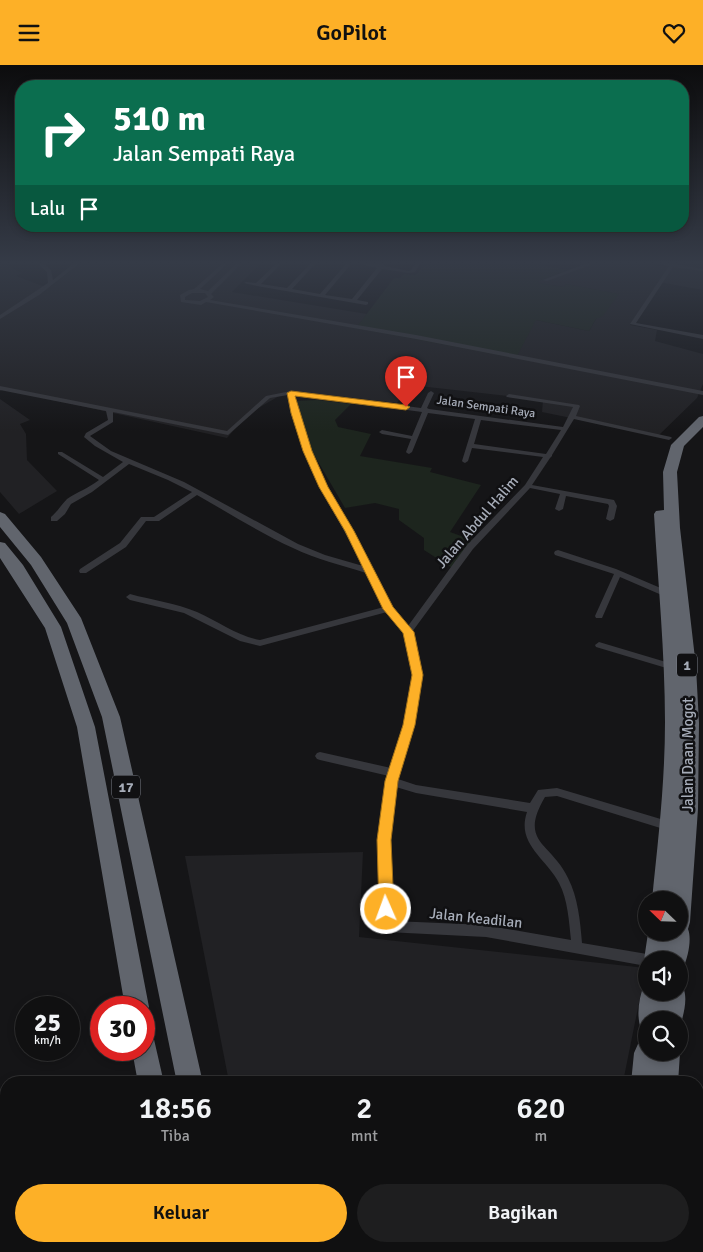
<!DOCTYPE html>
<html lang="id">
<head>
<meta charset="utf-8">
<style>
  :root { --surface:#101011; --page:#1e1e1f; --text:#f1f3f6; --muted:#9c9d9f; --line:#303031; --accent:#fdb027 }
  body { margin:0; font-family:Signika,sans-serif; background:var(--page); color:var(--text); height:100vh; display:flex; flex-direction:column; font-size:19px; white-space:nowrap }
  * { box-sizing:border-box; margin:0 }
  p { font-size:16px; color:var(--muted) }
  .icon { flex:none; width:28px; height:28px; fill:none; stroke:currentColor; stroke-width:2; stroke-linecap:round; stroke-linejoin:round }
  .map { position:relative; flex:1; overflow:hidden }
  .side { position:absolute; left:0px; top:1011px; width:704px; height:176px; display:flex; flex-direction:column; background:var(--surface); border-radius:20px 20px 0 0; box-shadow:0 2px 8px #0003,0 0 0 1px var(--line) }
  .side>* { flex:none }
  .hud { position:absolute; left:15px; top:15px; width:674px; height:152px; border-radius:20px; box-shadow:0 2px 8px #0003,0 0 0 1px var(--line); background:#0b6e4f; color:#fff; overflow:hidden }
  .needle { width:32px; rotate:293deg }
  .fabs { position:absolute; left:638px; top:826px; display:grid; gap:10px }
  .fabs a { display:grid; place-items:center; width:50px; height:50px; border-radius:50%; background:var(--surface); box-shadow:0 2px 8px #0003,0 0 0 1px var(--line); font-size:25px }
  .speed { position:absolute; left:15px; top:931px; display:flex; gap:10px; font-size:25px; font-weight:700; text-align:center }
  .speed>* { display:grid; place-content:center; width:65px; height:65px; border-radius:50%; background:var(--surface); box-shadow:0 2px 8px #0003,0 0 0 1px var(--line); line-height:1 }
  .speed small { font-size:12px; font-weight:400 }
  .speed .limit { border:8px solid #d22; background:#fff; color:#111 }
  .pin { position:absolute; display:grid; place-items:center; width:42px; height:42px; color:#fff; margin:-51px -21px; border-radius:50% 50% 50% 0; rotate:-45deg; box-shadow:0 0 5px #0007 }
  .pin .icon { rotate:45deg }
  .me { position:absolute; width:55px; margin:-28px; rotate:358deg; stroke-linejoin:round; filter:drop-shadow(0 0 4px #0008) }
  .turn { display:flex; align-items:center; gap:18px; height:105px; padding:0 15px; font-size:22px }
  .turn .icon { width:65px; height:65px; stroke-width:2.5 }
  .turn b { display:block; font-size:35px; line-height:42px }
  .then { display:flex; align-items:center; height:48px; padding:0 15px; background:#0003; gap:10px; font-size:19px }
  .eta { display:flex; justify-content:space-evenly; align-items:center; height:85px; text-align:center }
  .eta b { font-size:30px; font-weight:600; line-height:35px }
  .action { display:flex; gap:10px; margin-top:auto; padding:10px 15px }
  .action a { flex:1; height:58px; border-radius:30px; background:var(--accent); color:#111; font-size:20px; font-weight:600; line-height:58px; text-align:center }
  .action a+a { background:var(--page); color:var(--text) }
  header { display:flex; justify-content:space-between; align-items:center; height:65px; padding:0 15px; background:var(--accent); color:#111; font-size:22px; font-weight:600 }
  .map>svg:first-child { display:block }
  .built { fill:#212124 }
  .green { fill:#1d251e }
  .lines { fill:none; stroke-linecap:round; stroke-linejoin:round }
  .street { fill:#36373c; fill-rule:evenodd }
  .secondary { fill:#43464c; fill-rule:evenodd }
  .primary { fill:#51545b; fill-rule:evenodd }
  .highway { fill:#61656d; fill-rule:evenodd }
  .rail { stroke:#484b51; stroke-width:5; stroke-dasharray:9 8; stroke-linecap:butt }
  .route { fill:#fdb027; stroke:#a47219 }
  .labels { text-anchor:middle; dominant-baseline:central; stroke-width:5; stroke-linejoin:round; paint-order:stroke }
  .far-street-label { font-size:12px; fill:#a6acb8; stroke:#101012 }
  .shield { fill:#101012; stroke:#797d86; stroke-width:1 }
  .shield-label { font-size:14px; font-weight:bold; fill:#a6acb8 }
  .street-label { font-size:15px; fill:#a6acb8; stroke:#101012 }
</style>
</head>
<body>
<header><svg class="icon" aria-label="menu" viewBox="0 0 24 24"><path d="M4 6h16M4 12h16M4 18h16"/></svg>GoPilot<svg class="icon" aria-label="heart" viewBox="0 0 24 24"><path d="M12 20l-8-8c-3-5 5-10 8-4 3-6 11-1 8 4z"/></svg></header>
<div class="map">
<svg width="703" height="1187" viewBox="0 0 703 1187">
  <rect width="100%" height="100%" fill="#151517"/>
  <!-- built -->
  <g class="built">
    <polygon points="5,199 22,208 16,211 48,223 80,199 260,199 232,227 367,249 357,263 536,255 589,266 596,254 618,229 566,219 564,222 537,218 538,216 585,199 647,199 671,203 674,199 703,199 703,225 659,217 630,260 657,265 655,276 703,289 703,319 697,333 658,371 542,347 543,335 410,320 397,338 311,328 281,330 248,349 227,373 4,324 0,326 0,200"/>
    <polygon points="0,334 30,355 20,359 26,369 27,395 57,426 19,449 0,427"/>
    <polygon points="363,787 359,872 646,903 623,1017 229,1017 185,791"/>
  </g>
  <!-- green -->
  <g class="green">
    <polygon points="424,199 533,199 568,205 539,216 538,218 564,222 566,219 619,229 603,251 596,254 589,266 536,255 516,293 356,263 394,213 400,213 404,209 416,210"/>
    <polygon points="317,335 351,339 335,355 338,362 371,369 360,391 432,403 430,407 481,420 450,467 475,476 452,503 424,485 424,473 399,455 399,444 375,438 345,443 295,357 292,336"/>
  </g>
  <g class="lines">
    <!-- street -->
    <g class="street">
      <polygon points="38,199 44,199 51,205 53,215 73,199 79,199 39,230 0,254 0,250 48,218 47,207"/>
      <path d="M222,199H227L200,224L208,226L236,199H241L211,229L214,232L210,235L416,270L703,326V330L416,274L206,237L201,240L181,237L180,230L189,225L194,224ZM192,228H205L208,232L200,236L185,235V232Z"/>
      <polygon points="276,199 281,199 261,219 287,223 310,199 315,199 292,224 320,229 346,199 351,199 325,230 352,234 377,203 361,199 385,199 384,201 409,206 411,205 415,199 420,199 415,207 409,208 382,204 357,235 368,237 368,239 366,240 257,221 244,218 246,217 256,218"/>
      <polygon points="585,199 593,199 547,216 543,215"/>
      <polygon points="660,199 675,199 703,204 703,206 673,202 636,258 703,270 703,274 630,259 669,201"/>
      <path d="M0,321L227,366L266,331L291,326L421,343L428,328L431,326L434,328L427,343L429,344L563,362L573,342L507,332L506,331L509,329L579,340L580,341L576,351L671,372L672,373L669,375L574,354L552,390V391L550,393L532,420L614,435L617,441L614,454L610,456L606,454L609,441L608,439L566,431L563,444L559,446L555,444L560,429L530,423L473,484L412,567L422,610L414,660L398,714L416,720L530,738L538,725L557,723L674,758L675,761L674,764L670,766L557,731L545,732C518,778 551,777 568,813C578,833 580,855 582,878L647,889L651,891L653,895H646V901L486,872L387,867L383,865L381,861L379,775L389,711L320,695L317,694L315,691L317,688L320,687L391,703L404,660L414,610L404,568L387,547L260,581L240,576L184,548L130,535L126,532L130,529C152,535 176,538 197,547C218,556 237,571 260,575L384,542L366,508C341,500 316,494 293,483C260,468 229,448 197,430L159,456H146L126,482L86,508H80L79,506L80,504L120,478L141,452H154L192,427L168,415L129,399L92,427L71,439L65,449L57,456H51V452C57,447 63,438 67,434C77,427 89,423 99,415L58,389V387H62L103,412L123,397L95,381L84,372L86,368L108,355L106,346L0,325ZM288,330C292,349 297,368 304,386C319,426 344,463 363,501L325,490L298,479L184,417L111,386L90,371L113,357V347L228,370L270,333ZM295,330L422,347L412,371L382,365L379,367L382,369L411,374L406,387L407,388L409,389L412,387L428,348L475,354L462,396L463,397L465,398L468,396L472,383L543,392L525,420L467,480L408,561L392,542L353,466L328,422L310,386L298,348ZM481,355L561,365L546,389L474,379ZM396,722L416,728L527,747C516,779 546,793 559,818C568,835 569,857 571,875L486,860L393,856L389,775Z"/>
      <polygon points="558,485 616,504 670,527 671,529 670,531 664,531 620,512 602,553 596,553 595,551 614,509 555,490 554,488 555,486"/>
      <polygon points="599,577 676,600 677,602 676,604 673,605 596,582 595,580"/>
      <polygon points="123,1181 138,1181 136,1187 121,1187"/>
    </g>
    <!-- secondary -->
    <g class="secondary">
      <polygon points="0,1138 6,1139 6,1161 0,1160"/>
      <polygon points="332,1181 355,1181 356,1187 332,1187"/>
    </g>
    <!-- primary -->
    <rect class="primary" x="590" y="1181" width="26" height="6"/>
    <!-- highway -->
    <g class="highway">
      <path d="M703,351V362L684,381L677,407L680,463L696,602L699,658L698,744L690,857L688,864C692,874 688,893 683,903L679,905V895H646V900L644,895L648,868H679V835H652C658,776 665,717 665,657C665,588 658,518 654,449L656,446L664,445L663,407L671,380L699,352Z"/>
      <polygon points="0,447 5,449 41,492 81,553 120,652 203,1018 177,1018 102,652 67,558 31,500 0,462"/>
      <polygon points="0,477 5,478 23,500 61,562 95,662 149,942 144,951 144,942 125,942 77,662 45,563 0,493"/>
      <path d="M679,918C691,926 683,953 679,964V955H646V966L641,964C636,950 639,933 644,919H646V928H679Z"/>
      <polygon points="144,966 153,970 164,1018 138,1018 132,985 144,985"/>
      <polygon points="646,976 646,988 679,988 679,986 680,988 678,1018 631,1018 634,988 638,979"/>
      <polygon points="166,1181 196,1181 197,1187 167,1187"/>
      <polygon points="209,1181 239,1181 241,1187 211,1187"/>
      <rect x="626" y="1181" width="52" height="6"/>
    </g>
    <!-- rail -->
    <polyline class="rail" points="0,1176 1,1187"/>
  </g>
  <!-- sky -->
  <linearGradient id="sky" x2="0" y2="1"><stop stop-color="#0c0c0d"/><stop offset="0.54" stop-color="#353b47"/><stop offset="1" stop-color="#353b47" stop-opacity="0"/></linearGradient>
  <rect width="703" height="366" fill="url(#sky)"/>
  <!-- route -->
  <polygon class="route" points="291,326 406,340 410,342 406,345 295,331 312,386 328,422 354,466 393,542 414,567 423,610 415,660 398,716 391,775 394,844 392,849 386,851 381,849 379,844 377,775 385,716 403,660 412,610 403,568 383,544 345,466 319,422 303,386 291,348 287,328"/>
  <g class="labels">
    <!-- far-street labels -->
    <g class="far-street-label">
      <text transform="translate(486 342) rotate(8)">Jalan Sempati Raya</text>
    </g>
    <!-- shield labels -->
    <g class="shield">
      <rect x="677" y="588.5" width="20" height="23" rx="4"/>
      <rect x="112" y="710.5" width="28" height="23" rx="4"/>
    </g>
    <g class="shield-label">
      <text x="687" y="600">1</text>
      <text x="126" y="722">17</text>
    </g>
    <!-- street labels -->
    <g class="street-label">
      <text transform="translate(477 457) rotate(-49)">Jalan Abdul Halim</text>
      <text transform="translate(688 690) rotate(-90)">Jalan Daan Mogot</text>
      <text transform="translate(476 853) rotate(6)">Jalan Keadilan</text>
    </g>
  </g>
</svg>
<div class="fabs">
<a><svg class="needle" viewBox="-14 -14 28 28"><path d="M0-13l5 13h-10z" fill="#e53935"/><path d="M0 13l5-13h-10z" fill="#9c9d9f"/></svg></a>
<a><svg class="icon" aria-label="sound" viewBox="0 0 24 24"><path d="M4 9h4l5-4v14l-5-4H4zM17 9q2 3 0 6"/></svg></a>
<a><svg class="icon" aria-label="search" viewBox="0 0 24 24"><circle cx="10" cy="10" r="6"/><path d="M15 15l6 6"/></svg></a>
</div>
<div class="speed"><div>25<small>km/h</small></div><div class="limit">30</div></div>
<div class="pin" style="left:406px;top:342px;background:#d93025"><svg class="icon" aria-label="arrive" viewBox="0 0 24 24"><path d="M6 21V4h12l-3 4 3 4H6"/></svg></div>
<svg class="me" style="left:386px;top:844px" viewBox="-20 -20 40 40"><circle r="17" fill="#fdb027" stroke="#fff" stroke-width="3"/><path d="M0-11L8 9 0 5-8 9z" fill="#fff"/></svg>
<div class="hud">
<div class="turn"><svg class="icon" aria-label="right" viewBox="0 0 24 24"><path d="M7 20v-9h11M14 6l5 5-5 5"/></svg><div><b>510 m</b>Jalan Sempati Raya</div></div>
<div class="then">Lalu<svg class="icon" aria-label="arrive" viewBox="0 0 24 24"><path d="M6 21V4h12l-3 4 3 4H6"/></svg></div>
</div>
<section class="side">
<div class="eta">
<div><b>18:56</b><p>Tiba</p></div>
<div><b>2</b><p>mnt</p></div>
<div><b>620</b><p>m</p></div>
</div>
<div class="action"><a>Keluar</a><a>Bagikan</a></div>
</section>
</div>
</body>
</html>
